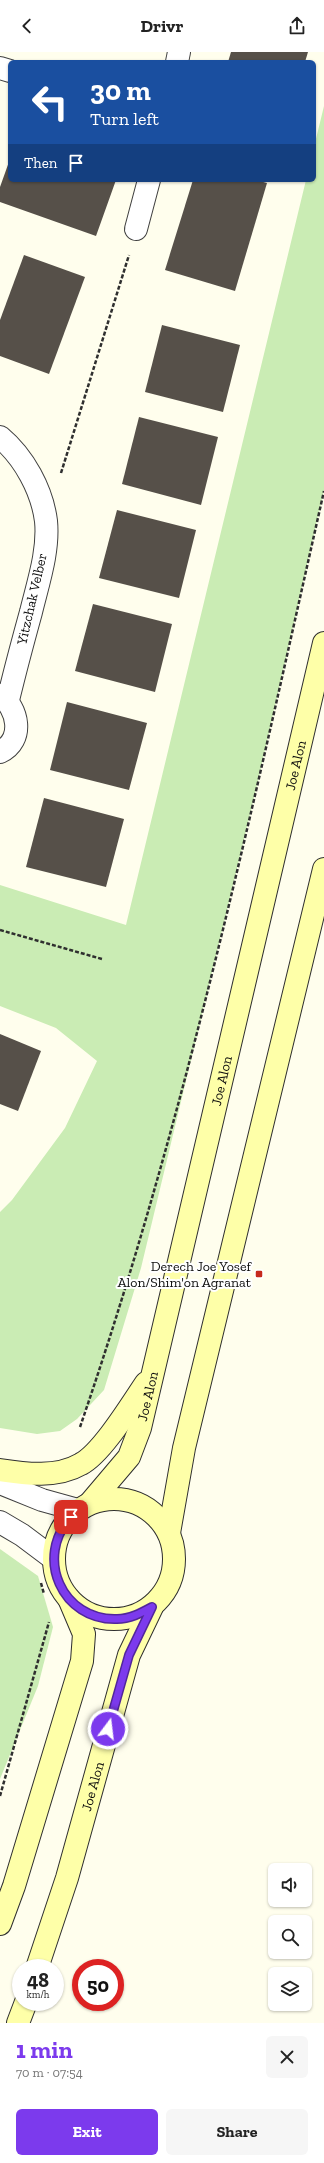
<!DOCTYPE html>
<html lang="en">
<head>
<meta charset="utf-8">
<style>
  :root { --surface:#fff; --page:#f6f6f6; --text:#222; --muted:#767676; --accent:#7c3aed }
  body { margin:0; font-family:"Zilla Slab",serif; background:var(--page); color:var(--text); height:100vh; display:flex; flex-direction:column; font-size:15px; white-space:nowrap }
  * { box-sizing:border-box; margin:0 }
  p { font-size:13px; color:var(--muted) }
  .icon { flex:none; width:22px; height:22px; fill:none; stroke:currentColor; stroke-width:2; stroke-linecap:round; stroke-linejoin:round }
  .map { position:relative; height:1971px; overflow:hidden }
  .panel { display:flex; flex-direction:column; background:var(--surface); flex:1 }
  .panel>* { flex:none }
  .banner { position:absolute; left:8px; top:8px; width:308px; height:122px; border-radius:6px; box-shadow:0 1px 3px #0004; background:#1a4fa0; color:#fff; overflow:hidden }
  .tools { position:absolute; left:268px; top:1811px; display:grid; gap:8px }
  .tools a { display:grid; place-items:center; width:44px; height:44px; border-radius:6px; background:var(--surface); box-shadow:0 1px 3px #0004; font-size:20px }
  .speed { position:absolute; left:12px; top:1907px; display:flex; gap:8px; font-size:20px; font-weight:700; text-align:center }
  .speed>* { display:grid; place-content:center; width:52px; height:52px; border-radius:50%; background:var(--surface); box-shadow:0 1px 3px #0004; line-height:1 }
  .speed small { font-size:10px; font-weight:400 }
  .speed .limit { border:6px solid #d22; background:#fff; color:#111 }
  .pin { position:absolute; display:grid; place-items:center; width:34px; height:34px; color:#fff; margin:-17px; border-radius:8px; box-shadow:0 2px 6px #0006 }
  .me { position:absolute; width:44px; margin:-22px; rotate:15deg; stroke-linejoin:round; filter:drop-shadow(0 0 3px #0008) }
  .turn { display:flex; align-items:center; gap:14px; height:84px; padding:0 16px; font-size:18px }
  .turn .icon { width:52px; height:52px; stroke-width:2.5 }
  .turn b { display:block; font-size:28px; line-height:34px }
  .then { display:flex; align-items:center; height:38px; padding:0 16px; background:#0003; gap:8px; font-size:15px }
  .round { display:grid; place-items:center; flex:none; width:42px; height:42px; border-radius:6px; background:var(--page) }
  .summary { display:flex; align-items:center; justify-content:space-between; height:68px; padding:0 16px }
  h1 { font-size:24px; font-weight:800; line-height:30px; color:var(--accent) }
  .action { display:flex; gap:8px; margin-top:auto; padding:8px 16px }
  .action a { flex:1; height:46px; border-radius:6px; background:var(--accent); color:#fff; font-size:16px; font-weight:800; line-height:46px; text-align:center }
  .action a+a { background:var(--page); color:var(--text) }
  header { display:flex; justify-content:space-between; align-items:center; height:52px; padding:0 16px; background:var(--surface); font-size:18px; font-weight:800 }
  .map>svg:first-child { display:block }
  .green { fill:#caecb4 }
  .building { fill:#565049 }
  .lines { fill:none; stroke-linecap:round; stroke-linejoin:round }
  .minor-casing { stroke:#404040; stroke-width:24 }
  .tertiary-casing { stroke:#404040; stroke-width:24 }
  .secondary-casing { stroke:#2f2f2f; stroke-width:24 }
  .path { stroke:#2f2f2f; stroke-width:2.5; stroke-dasharray:4 2; stroke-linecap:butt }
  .minor { stroke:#fff; stroke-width:22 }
  .tertiary { stroke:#fff; stroke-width:22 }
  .secondary { stroke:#feffa8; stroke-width:22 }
  .route-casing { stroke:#51269a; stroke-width:10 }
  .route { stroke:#7c3aed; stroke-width:7 }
  .poi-dot { fill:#c6291c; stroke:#fff; stroke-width:1.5 }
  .labels { text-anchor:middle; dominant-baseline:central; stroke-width:4; stroke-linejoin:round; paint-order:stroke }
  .street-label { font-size:14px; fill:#0d0d0d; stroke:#fff }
  .poi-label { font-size:14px; fill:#0d0d0d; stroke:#fff; text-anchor:end }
</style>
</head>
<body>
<header><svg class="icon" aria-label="back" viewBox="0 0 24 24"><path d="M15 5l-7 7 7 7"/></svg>Drivr<svg class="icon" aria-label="share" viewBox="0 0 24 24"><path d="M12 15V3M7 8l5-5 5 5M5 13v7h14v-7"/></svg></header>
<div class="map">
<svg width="324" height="1971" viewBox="0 0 324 1971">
  <rect width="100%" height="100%" fill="#fffeed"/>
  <!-- green -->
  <g class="green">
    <polygon points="324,54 324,438 258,729 141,1216 104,1338 77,1367 60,1379 37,1382 0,1376 0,1160 12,1148 65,1076 97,1009 56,976 0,954 0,833 126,873 306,128 314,128 314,95"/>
    <polygon points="0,1497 38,1524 53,1575 38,1634 0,1727"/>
  </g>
  <!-- building -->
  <g class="building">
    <polygon points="231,0 308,0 305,10 228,10"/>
    <polygon points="10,107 10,128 116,128 96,184 0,150 0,135"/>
    <polygon points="193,128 256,128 267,131 235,239 165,218"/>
    <polygon points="24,203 85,225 49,322 0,304 0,268"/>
    <polygon points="162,273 240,293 223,360 145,340"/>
    <polygon points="139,365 218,385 201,453 122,432"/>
    <polygon points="117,458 196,478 179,546 99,526"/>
    <polygon points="93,552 172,572 155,640 75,619"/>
    <polygon points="67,650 147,671 129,738 50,718"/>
    <polygon points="44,746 124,767 106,835 26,815"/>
    <polygon points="0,982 41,999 18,1059 0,1052"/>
  </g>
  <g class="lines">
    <defs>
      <g id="minor">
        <polyline points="177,10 179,0"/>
        <polyline points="0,16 10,19"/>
        <polyline points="136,177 149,128"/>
        <path d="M0,385C24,405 42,438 46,469C49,499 38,531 31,560C23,589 15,619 8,648"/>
        <path d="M0,643C18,656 25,688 0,700"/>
      </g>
      <g id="tertiary">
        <polyline points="0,1431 42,1448 78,1458"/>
        <polyline points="0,1470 22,1483 54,1507"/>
      </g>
      <g id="secondary">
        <path d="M0,1418C26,1422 57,1426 81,1412C102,1401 131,1353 146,1331"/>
        <circle cx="114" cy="1507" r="60"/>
        <path id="s1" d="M90,1451L129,1405L140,1376L324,591"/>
        <polyline points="169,1481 184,1396 324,817"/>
        <polyline points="0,1872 14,1834 82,1609 84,1582 70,1549"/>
        <path id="s2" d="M37,1916L67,1826L129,1603L152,1555"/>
        <polyline points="18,1971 26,1950"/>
      </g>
    </defs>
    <!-- minor casing -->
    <use href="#minor" class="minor-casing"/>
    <!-- tertiary casing -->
    <use href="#tertiary" class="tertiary-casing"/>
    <!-- secondary casing -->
    <use href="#secondary" class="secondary-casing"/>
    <!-- path -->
    <g class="path">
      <polyline points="61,421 129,203"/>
      <polyline points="0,878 102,907"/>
      <path d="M80,1375C185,1070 253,754 324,439"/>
      <polyline points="41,1531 44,1542"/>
      <polyline points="0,1744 49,1570"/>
    </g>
    <!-- minor -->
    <use href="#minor" class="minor"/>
    <!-- tertiary -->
    <use href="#tertiary" class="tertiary"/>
    <!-- secondary -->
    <use href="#secondary" class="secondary"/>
  </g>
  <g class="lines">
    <defs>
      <path id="route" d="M71,1465C34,1505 62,1569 117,1567C130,1567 141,1561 152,1555L129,1603L108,1677"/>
    </defs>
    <!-- route casing -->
    <use href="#route" class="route-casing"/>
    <!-- route -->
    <use href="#route" class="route"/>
  </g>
  <!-- markers -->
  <rect class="poi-dot" x="255" y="1218" width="8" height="8" rx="2"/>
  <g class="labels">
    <!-- street labels -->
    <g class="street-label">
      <text transform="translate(32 547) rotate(-77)">Yitzchak Velber</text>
      <text stroke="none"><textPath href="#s1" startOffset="772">Joe Alon</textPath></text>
      <text stroke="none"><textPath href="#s1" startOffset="448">Joe Alon</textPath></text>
      <text stroke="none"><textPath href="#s1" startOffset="124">Joe Alon</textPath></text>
      <text stroke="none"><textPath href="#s2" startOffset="190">Joe Alon</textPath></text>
    </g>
    <!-- poi labels -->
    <g class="poi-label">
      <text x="251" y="1214">Derech Joe Yosef<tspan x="251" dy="16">Alon/Shim'on Agranat</tspan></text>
    </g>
  </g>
</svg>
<div class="tools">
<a><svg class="icon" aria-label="sound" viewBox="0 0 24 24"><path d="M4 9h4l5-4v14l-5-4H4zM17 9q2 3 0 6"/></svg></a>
<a><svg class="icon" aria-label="search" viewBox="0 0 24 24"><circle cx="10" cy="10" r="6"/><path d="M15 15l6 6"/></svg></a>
<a><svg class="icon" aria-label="layers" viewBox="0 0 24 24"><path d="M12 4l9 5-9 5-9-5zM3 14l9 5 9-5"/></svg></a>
</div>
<div class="speed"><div>48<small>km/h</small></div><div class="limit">50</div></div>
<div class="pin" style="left:71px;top:1465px;background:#d93025"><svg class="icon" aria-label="arrive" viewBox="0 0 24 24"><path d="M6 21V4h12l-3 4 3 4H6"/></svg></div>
<svg class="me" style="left:108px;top:1677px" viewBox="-20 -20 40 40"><circle r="17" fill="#7c3aed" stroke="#fff" stroke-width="3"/><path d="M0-11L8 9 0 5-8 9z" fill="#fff"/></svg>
<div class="banner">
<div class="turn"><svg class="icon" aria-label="left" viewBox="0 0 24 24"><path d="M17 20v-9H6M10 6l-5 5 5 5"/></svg><div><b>30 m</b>Turn left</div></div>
<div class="then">Then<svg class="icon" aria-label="arrive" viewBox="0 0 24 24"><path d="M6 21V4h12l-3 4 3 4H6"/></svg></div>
</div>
</div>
<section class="panel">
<div class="summary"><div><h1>1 min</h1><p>70 m · 07:54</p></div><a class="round"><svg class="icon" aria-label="close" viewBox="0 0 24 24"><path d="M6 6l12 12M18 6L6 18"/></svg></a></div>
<div class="action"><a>Exit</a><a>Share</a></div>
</section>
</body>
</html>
